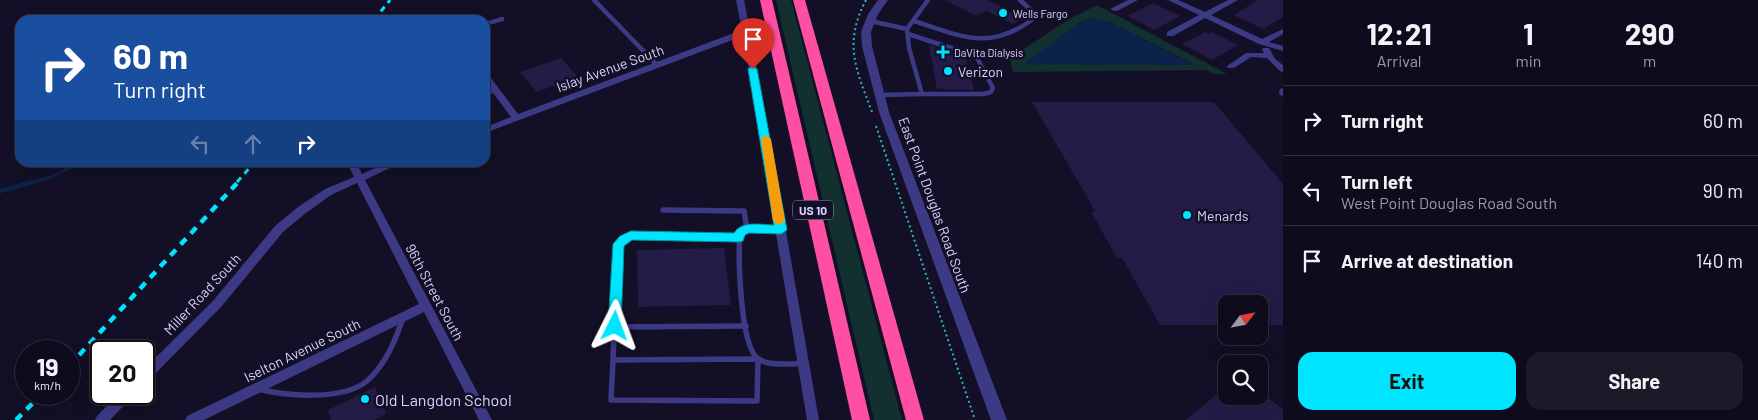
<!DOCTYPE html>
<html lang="en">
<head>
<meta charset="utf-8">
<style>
  :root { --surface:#0e0b1c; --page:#1c1929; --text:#f1f3f6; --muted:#9b9ba3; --line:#2e2b3b; --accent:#00e5ff }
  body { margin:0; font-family:Barlow,sans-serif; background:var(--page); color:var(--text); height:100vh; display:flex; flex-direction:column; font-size:19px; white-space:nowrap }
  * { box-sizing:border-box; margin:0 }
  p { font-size:16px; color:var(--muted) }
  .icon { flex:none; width:28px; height:28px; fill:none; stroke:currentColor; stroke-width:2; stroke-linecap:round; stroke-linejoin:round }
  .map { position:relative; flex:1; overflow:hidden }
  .sheet { display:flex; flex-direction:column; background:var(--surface); width:475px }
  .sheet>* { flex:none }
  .top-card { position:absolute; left:15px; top:15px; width:475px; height:152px; border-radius:15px; box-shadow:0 5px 20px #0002,0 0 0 1px var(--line); background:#1a4fa0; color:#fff; overflow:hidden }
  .needle { width:32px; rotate:58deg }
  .buttons { position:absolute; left:1218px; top:295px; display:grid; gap:10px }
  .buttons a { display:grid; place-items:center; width:50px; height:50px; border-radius:10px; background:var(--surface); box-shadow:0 5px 20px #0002,0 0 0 1px var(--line); font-size:25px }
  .speed { position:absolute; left:15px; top:340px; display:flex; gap:10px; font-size:25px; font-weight:700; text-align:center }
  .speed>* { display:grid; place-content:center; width:65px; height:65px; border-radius:50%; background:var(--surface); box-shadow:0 5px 20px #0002,0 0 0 1px var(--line); line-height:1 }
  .speed small { font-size:12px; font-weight:400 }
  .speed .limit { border:2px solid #111; border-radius:8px; background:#fff; color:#111 }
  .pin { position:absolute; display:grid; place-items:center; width:42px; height:42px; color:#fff; margin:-51px -21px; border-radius:50% 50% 50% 0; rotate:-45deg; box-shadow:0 0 5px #0007 }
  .pin .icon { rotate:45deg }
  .me { position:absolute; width:55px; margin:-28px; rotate:3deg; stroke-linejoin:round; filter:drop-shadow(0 0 4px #0008) }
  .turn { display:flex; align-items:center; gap:18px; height:105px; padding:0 15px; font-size:22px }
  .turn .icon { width:65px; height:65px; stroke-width:2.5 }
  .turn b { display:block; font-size:35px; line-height:42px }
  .lanes { display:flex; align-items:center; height:48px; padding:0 15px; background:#0003; justify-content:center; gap:25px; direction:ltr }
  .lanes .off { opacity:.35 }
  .eta { display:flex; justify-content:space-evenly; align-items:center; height:85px; text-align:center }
  .eta b { font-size:30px; font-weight:700; line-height:35px }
  .cta { display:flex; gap:10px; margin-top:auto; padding:10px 15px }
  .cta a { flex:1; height:58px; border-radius:15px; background:var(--accent); color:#111; font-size:20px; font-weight:700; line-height:58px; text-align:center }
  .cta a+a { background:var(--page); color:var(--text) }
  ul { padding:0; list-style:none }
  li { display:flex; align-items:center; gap:15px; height:70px; padding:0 15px; border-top:1px solid var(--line) }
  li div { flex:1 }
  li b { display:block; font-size:19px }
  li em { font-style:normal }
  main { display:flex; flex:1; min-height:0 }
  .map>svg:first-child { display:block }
  .green { fill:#12302f; fill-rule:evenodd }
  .water { fill:#0c2248 }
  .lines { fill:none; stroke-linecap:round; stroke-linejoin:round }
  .stream-far1 { stroke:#0c2248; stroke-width:3 }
  .stream { stroke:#0c2248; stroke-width:4.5 }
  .building { fill:#241b47 }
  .path { stroke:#2fb8b0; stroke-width:2; stroke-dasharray:2 3; stroke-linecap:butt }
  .service-far1 { stroke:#3d3a85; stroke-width:4.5 }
  .service { stroke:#3d3a85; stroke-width:5.5 }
  .minor { fill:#3d3a85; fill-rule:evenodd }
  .tertiary { fill:#3d3a85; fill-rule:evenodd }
  .motorway { fill:#ff4fa3; fill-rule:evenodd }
  .rail-far1 { stroke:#00e5ff; stroke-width:3; stroke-dasharray:6 5; stroke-linecap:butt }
  .rail { stroke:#00e5ff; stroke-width:4.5; stroke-dasharray:8 7; stroke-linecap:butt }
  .route { fill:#00e5ff; stroke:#0095a6 }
  .slow { fill:#f59e0b }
  .poi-dot { fill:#00e5ff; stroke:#130f26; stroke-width:2 }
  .labels { text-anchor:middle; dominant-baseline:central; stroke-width:5; stroke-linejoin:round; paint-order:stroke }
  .far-poi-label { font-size:11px; fill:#d9d4ff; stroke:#130f26; text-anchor:start }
  .shield { fill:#130f26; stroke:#9e99be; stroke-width:1 }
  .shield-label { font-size:12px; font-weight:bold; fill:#d9d4ff }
  .street-label { font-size:14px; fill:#d9d4ff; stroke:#130f26 }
  .poi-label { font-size:14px; fill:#d9d4ff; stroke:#130f26; text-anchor:start }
  .near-poi-label { font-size:16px; fill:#d9d4ff; stroke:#130f26; text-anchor:start }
</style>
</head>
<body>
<main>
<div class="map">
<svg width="1283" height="420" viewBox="0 0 1283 420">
  <rect width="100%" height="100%" fill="#130f26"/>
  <!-- green -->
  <g class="green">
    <polygon points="776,0 791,0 902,420 874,420"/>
    <path d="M1097,5L1227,74H1214L1206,70L1013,72L1010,58L1071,18ZM1091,18L1109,22L1193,64H1025L1082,21Z"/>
  </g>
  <!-- water -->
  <polygon class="water" points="1091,18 1109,22 1194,65 1024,64 1082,21"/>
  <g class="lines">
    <!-- stream-far1 -->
    <polyline class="stream-far1" points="33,182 52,177 81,162"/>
    <!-- stream -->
    <polyline class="stream" points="0,191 37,181"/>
  </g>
  <!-- building -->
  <g class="building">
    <polygon points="945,0 987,0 1023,18 1013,24 987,11 976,16"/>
    <polygon points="1258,0 1283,0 1283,17 1263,29 1234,15"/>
    <polygon points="1153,3 1180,16 1154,30 1128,16"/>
    <polygon points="1205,32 1209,34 1212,32 1238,45 1212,60 1182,44"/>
    <polygon points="929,45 966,57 974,90 937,89"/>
    <polygon points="561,58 578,77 537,92 520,72"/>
    <polygon points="1032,102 1214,102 1283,184 1283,325 1259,325 1259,304 1226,304 1226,325 1160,325 1122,258 1117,258 1091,212 1095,211"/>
    <polygon points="724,248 731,305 638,307 637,250"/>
    <polygon points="1226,386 1226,396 1259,396 1259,391 1283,409 1283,420 1186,420"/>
    <polygon points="375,387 386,414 374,420 331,420 328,410"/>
  </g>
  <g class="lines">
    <!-- path -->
    <g class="path">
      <path d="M866,0C843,44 856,69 872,112"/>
      <polyline points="876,126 975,420"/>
    </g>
    <!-- service-far1 -->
    <g class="service-far1">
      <polyline points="594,0 657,65"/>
      <polyline points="870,21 907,29 928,0"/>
      <path d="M914,21C961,36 989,52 1033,19V12L1020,0"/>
      <polyline points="908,34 976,56 993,88 991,92 984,94 922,94"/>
      <polyline points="485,94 496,90"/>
      <polyline points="880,95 922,94 909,48 907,29"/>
    </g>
    <!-- service -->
    <g class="service">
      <polyline points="663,210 744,211 747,229"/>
      <path d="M781,230L747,229L740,233C738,256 740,343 757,358C768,367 790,363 803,364"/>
      <polyline points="615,327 746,326"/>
      <polygon points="758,359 757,401 611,400 613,360"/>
      <polyline points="613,360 618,245 624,239 631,236 739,237"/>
      <path d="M258,389C286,396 343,401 367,381C386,364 395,341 403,318"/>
    </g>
    <!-- minor -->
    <g class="minor">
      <polygon points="736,0 744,0 764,106 819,420 807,420 743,36 485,133 485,127 511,117 485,82 485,73 488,74 518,114 742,30"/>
      <polygon points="1128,0 1138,0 1117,11 1114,11 1110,9"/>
      <polygon points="1168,0 1178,0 1205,12 1228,0 1238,0 1211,15 1262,39 1283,29 1283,34 1269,42 1283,46 1283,51 1259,44 1205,18 1173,36 1167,36 1167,32 1199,15"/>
      <polygon points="501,17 504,17 504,21 485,26 485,22"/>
      <polygon points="1263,48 1269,48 1275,59 1283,65 1283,72 1280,71 1267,58 1251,57 1234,68 1228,68 1227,66 1246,53 1264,53 1262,50"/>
      <polygon points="1283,88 1283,97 1279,94 1280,89"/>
      <polygon points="347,162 356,162 362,174 388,162 402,162 365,180 492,420 479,420 424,312 204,420 185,420 187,416 419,304 357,183 331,195 306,213 283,232 221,307 148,381 144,382 144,369 213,301 275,226 298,207 325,189 354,177"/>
      <polygon points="119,394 133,394 131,398 110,420 95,420 97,416"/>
    </g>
    <!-- tertiary -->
    <polygon class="tertiary" points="878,0 888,0 878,14 871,32 872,46 889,112 1007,420 991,420 879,112 862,46 861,32 868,14"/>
    <!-- motorway -->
    <g class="motorway">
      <polygon points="760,0 772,0 870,420 852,420"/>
      <polygon points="793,0 805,0 924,420 906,420"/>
    </g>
    <!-- rail-far1 -->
    <g class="rail-far1">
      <polyline points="374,20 390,0"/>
      <polyline points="237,182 255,162"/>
    </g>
    <!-- rail -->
    <g class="rail">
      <polyline points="69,366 239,181"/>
      <polyline points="16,420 42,394"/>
    </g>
  </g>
  <!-- route -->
  <path class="route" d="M753,66L757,69L787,230L781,234L749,233L745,235L743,241L739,242L632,240L624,246L621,326L619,330L615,332L610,330L608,326L613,244L620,236L631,231L734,233C742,220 762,225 774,225L748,69Z"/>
  <!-- slow -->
  <polygon class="slow" points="766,135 771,139 785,221 779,225 773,221 761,139"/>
  <!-- markers -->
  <g class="poi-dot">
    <circle cx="1003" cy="13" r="5"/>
    <path d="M940.5 44.5h5v5h5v5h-5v5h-5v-5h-5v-5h5z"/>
    <circle cx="948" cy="71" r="5"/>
    <circle cx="1187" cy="215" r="5"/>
    <circle cx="365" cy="399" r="5"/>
  </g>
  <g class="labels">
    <!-- far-poi labels -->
    <g class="far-poi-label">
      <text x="1013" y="13">Wells Fargo</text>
      <text x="954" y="52">DaVita Dialysis</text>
    </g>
    <!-- shield labels -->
    <rect class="shield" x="793" y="200.5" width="40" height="19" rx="4"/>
    <g class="shield-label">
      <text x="813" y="210">US 10</text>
    </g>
    <!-- street labels -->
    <g class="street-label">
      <text transform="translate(610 68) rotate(-20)">Islay Avenue South</text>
      <text transform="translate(935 205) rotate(70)">East Point Douglas Road South</text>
      <text transform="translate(435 292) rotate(62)">96th Street South</text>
      <text transform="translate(202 294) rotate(-47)">Miller Road South</text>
      <text transform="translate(302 350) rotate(-26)">Iselton Avenue South</text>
    </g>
    <!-- poi labels -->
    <g class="poi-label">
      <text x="958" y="71">Verizon</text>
      <text x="1197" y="215">Menards</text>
    </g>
    <!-- near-poi labels -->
    <g class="near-poi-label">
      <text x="375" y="399">Old Langdon School</text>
    </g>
  </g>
</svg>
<div class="buttons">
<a><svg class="needle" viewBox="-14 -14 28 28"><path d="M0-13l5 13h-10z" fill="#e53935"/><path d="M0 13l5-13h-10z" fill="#9b9ba3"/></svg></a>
<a><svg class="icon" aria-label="search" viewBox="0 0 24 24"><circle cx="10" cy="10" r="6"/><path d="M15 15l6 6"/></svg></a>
</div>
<div class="speed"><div>19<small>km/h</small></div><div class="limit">20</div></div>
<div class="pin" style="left:753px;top:69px;background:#d93025"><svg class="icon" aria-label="arrive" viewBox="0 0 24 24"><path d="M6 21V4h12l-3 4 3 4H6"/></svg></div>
<svg class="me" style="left:615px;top:326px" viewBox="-20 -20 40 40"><path d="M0-17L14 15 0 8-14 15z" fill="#00e5ff" stroke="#fff" stroke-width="4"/></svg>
<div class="top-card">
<div class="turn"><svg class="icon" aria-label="right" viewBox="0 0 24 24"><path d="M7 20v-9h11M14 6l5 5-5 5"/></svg><div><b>60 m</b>Turn right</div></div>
<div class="lanes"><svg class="icon off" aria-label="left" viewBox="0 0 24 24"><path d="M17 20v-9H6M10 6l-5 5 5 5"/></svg><svg class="icon off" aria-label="ahead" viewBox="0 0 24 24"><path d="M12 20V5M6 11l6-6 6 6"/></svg><svg class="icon" aria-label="right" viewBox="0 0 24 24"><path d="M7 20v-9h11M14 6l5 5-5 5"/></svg></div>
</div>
</div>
<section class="sheet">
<div class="eta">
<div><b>12:21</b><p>Arrival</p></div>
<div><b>1</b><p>min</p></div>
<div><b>290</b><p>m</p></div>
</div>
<ul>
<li><svg class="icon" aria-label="right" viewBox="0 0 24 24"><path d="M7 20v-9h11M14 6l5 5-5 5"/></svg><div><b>Turn right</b></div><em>60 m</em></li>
<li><svg class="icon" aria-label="left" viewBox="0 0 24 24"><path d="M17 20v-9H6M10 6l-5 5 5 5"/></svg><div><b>Turn left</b><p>West Point Douglas Road South</p></div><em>90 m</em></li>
<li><svg class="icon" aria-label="arrive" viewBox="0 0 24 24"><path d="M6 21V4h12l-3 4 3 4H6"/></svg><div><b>Arrive at destination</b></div><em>140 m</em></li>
</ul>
<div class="cta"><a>Exit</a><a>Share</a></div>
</section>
</main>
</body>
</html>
